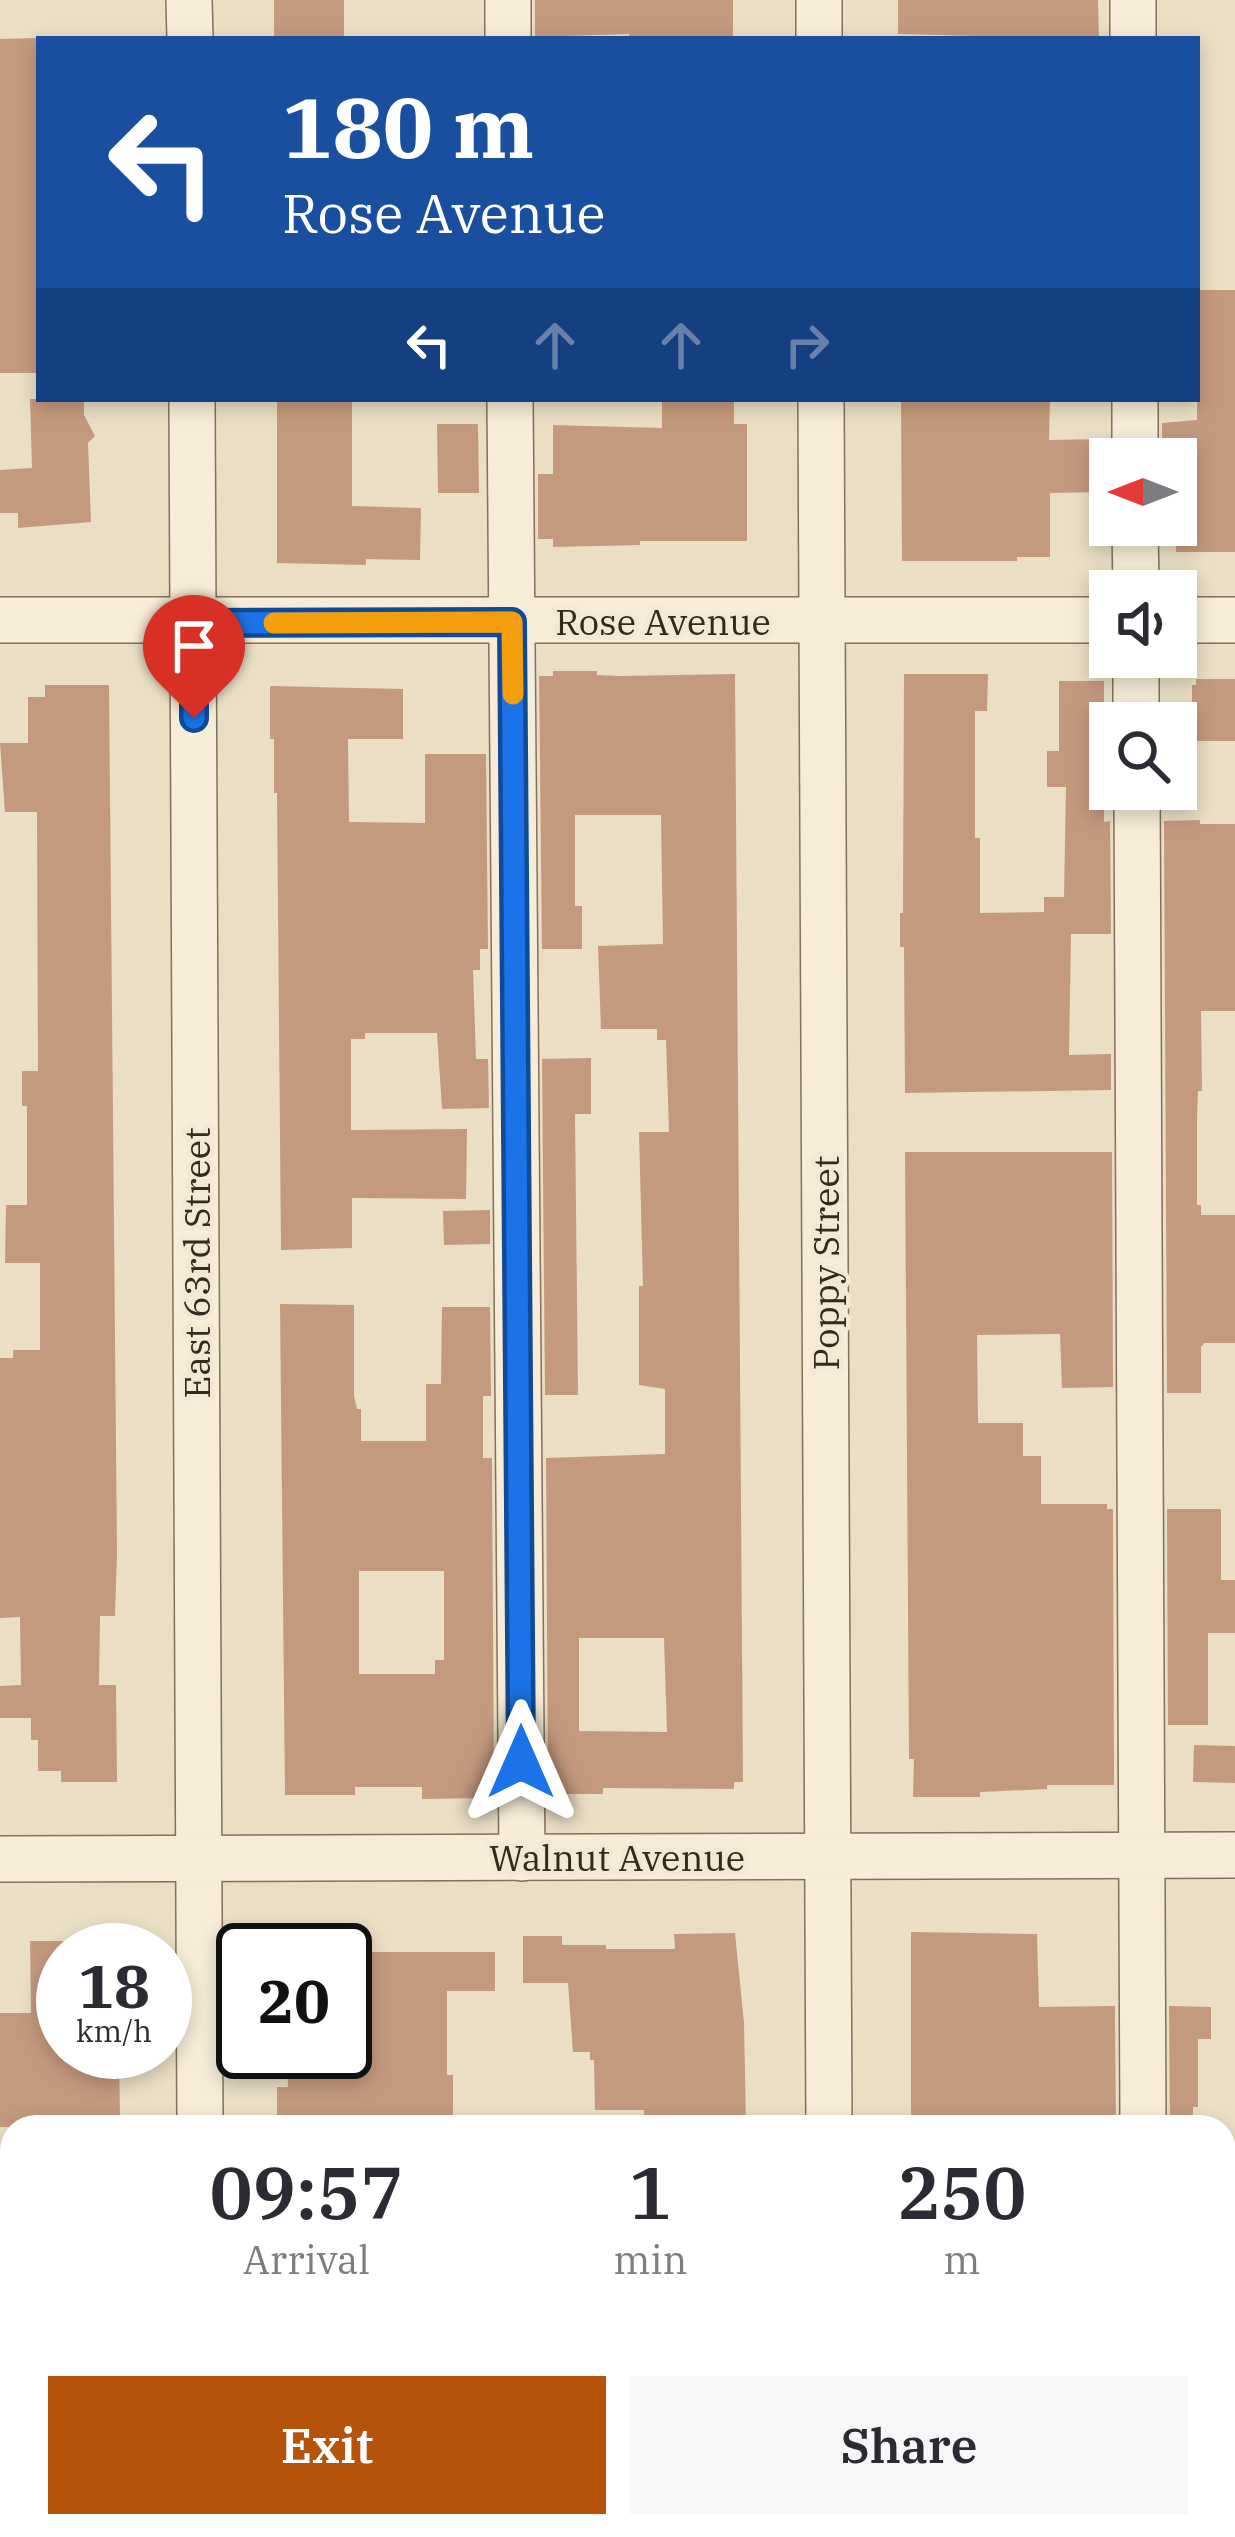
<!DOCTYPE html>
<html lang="en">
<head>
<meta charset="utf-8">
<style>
  :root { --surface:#fff; --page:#f7f7f7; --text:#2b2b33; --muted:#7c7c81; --accent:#b45309 }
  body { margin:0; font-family:"IBM Plex Serif",serif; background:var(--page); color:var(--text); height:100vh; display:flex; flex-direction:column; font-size:45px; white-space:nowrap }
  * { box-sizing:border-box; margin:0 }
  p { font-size:39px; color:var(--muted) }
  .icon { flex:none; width:66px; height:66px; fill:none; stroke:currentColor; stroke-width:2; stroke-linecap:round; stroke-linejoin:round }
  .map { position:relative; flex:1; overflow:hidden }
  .sheet { position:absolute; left:0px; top:2115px; width:1236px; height:423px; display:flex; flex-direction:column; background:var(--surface); border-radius:36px 36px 0 0; box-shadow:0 6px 18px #0003 }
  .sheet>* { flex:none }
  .hud { position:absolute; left:36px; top:36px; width:1164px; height:366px; border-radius:0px; box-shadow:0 6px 18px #0003; background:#1a4fa0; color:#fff; overflow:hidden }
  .needle { width:78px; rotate:270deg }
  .controls { position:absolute; left:1089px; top:438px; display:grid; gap:24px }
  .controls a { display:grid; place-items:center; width:108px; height:108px; border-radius:0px; background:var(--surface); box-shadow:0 6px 18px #0003; font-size:60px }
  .speed { position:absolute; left:36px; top:1923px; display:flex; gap:24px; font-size:60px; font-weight:700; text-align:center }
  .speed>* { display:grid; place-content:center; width:156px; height:156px; border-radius:50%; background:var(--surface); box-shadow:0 6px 18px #0003; line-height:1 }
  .speed small { font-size:30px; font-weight:400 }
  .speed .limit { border:6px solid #111; border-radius:18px; background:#fff; color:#111 }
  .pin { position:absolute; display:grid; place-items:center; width:102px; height:102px; color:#fff; margin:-123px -51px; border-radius:50% 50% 50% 0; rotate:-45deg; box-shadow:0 0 12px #0007 }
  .pin .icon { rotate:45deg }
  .me { position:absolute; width:132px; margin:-66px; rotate:0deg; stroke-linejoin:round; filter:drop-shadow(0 0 9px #0008) }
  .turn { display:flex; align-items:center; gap:42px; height:252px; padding:0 48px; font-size:54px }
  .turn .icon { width:156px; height:156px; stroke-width:2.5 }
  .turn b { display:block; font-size:84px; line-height:102px }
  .lanes { display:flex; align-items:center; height:114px; padding:0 48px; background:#0003; justify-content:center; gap:60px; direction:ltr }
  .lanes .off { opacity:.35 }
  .eta { display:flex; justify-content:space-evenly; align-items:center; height:204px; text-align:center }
  .eta b { font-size:72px; font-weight:600; line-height:84px }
  .cta { display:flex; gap:24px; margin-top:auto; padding:24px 48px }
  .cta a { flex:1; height:138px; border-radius:0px; background:var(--accent); color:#fff; font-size:48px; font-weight:600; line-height:138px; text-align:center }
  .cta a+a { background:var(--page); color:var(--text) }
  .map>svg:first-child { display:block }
  .building { fill:#c5997e; fill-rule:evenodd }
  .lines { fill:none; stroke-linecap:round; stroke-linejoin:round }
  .minor-casing { stroke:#83705d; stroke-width:48 }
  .minor { stroke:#f6ecd7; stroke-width:45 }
  .route-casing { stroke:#114b97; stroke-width:30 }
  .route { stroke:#1a73e8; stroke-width:21 }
  .slow { stroke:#f59e0b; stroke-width:21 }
  .labels { text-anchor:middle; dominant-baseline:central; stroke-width:9; stroke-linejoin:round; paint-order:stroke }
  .street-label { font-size:36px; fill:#35291f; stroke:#f2e8d4 }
</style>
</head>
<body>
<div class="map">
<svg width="1235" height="2537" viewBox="0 0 1235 2537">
  <rect width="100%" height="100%" fill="#eadec5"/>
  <!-- building -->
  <g class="building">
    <rect x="274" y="0" width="70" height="39"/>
    <polygon points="535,0 733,0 733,36 703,36 703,39 629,39 629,34 535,37"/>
    <polygon points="898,0 1098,0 1099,39 898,34"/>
    <polygon points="0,39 39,38 39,373 0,373"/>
    <polygon points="1197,290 1235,290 1235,552 1176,552 1176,459 1162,459 1162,423 1197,420"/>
    <polygon points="30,399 84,399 84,415 95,436 88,443 91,522 18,528 18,513 0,513 0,470 32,468"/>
    <polygon points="277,399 352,399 352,506 421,508 420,560 366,559 366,565 277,563"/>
    <polygon points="662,399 734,399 734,424 747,424 747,541 640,541 640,545 553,547 553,539 538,539 538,474 553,474 553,425 662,428"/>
    <polygon points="901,399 1050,399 1049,440 1101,439 1102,492 1050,493 1050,557 1017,557 1017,561 902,561"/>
    <polygon points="437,424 478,424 479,493 438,493"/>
    <path d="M553,671H597V675L621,676L735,674L743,1782H734V1789L603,1788V1794H548L546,1458L665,1454V1389L639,1385V1286H643L639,1132H669L666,1040H657V1029H601L598,946L663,944L661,815H575V906H582V949H542L539,676H553ZM579,1638H664L667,1732L579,1731Z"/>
    <polygon points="904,674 988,674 987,711 975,711 975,838 980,838 980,913 1044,912 1044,897 1064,897 1066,787 1047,787 1047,751 1059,751 1059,681 1104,681 1104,822 1110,821 1111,934 1071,934 1069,1055 1111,1054 1111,1090 905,1093 904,947 900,947 900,913 903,913"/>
    <polygon points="1196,679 1235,679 1235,741 1192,741 1192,685 1196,685"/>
    <polygon points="45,685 109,685 117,1554 115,1616 100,1616 99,1685 116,1685 117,1782 61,1782 61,1771 38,1771 38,1740 31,1740 31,1718 0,1718 0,1686 21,1685 20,1617 0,1618 0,1358 13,1358 13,1350 40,1350 40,1263 5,1263 6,1205 27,1205 27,1106 22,1106 22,1071 38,1071 37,812 5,812 0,743 28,743 28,697 45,697"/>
    <polygon points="270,686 403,689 403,739 348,739 349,822 425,823 425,754 486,754 488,949 480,949 480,970 473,970 476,1059 488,1059 489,1108 442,1109 437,1033 365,1033 365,1039 351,1039 351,1130 467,1129 466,1199 352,1198 352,1248 281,1250 277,793 274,793 274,739 270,739"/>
    <polygon points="1200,820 1200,824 1235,824 1235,1011 1201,1011 1202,1091 1198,1091 1197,1119 1197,1205 1201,1205 1201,1215 1235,1215 1235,1343 1204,1343 1201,1347 1201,1393 1167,1393 1164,821"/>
    <polygon points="591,1058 591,1114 575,1114 578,1395 545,1395 542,1059"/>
    <polygon points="905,1152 1112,1152 1113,1387 1062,1388 1060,1334 977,1335 978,1423 1023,1423 1023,1456 1041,1456 1041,1504 1107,1504 1107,1509 1113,1509 1114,1785 1047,1785 1047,1789 980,1792 980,1797 913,1797 914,1759 909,1759"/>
    <polygon points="490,1210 490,1244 444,1245 443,1211"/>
    <path d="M280,1304L354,1305V1396L357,1409H361V1441H426V1384H441L442,1307H490L491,1396H483V1458H492L494,1793H491V1798L422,1799V1787H355V1795H285ZM359,1571H444V1660H435V1674H359Z"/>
    <polygon points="1167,1509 1221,1509 1221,1580 1235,1580 1235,1633 1208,1633 1208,1725 1168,1725"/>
    <polygon points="1194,1745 1235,1746 1235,1783 1193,1782"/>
    <polygon points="911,1932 1037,1934 1039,2007 1115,2006 1116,2127 911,2127"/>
    <polygon points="735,1933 744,2023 746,2125 644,2127 644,2110 595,2110 594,2060 590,2060 590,2052 573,2052 568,1983 523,1983 523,1936 562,1936 562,1945 606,1945 606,1949 675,1949 674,1934"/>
    <polygon points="30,1941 63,1941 63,2052 119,2052 120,2121 107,2122 107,2127 0,2127 0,2013 31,2013"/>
    <polygon points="345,1952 495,1952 495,1991 447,1991 447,2075 453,2075 453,2127 277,2127 277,2087 288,2087 287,2052 345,2052"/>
    <polygon points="1169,2006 1211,2007 1211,2039 1198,2039 1198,2107 1193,2107 1193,2127 1170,2127"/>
  </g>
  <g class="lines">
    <defs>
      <g id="minor">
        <polyline points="189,0 190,39"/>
        <polyline points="508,0 508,39"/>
        <polyline points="819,0 819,39"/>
        <polyline points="1133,0 1133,39"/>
        <polyline points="192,399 200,2127"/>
        <polyline points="510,399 522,1858"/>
        <polyline points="821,399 829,2127"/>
        <polyline points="1135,399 1135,459"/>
        <polyline points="1135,525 1136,591"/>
        <polyline points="0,620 1110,620"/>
        <polyline points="1176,620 1235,620"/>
        <polyline points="1136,657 1136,723"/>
        <polyline points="1137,789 1143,2127"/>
        <polyline points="0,1859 1235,1855"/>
        <polyline points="202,2526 202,2537"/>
        <polyline points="831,2526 831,2537"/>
        <polyline points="1144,2526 1144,2537"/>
      </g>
    </defs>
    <!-- minor casing -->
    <use href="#minor" class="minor-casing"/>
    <!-- minor -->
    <use href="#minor" class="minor"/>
  </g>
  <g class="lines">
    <defs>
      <polyline id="route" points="194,718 194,623 512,622 521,1762"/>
    </defs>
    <!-- route casing -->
    <use href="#route" class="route-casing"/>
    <!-- route -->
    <use href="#route" class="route"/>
    <!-- slow -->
    <polyline class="slow" points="274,623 512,622 513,694"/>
  </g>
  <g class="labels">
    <!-- street labels -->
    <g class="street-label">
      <text x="663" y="621">Rose Avenue</text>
      <text transform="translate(196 1263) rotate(-90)">East 63rd Street</text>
      <text transform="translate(825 1263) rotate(-90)">Poppy Street</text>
      <text x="617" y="1857">Walnut Avenue</text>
    </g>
  </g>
</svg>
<div class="controls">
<a><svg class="needle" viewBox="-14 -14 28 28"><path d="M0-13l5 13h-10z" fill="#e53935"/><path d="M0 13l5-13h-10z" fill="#7c7c81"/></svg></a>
<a><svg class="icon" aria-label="sound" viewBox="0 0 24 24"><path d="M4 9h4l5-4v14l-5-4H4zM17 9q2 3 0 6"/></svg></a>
<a><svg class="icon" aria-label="search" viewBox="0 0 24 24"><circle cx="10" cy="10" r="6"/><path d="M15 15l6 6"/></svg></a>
</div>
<div class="speed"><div>18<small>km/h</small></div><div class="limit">20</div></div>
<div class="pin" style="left:194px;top:718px;background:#d93025"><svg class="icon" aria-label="arrive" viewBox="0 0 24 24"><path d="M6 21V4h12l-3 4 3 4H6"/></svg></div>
<svg class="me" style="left:521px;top:1762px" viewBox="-20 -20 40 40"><path d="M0-17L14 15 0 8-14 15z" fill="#1a73e8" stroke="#fff" stroke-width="4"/></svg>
<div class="hud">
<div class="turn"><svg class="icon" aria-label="left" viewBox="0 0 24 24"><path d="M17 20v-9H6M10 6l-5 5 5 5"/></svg><div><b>180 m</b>Rose Avenue</div></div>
<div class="lanes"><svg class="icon" aria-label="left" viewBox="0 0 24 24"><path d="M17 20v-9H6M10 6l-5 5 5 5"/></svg><svg class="icon off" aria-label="ahead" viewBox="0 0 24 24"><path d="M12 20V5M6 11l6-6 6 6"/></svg><svg class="icon off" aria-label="ahead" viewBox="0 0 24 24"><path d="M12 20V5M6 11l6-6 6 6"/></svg><svg class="icon off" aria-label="right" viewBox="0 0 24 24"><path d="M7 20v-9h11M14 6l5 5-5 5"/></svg></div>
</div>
<section class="sheet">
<div class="eta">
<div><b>09:57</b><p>Arrival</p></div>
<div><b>1</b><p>min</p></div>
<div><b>250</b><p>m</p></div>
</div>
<div class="cta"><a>Exit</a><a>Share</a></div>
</section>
</div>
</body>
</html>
